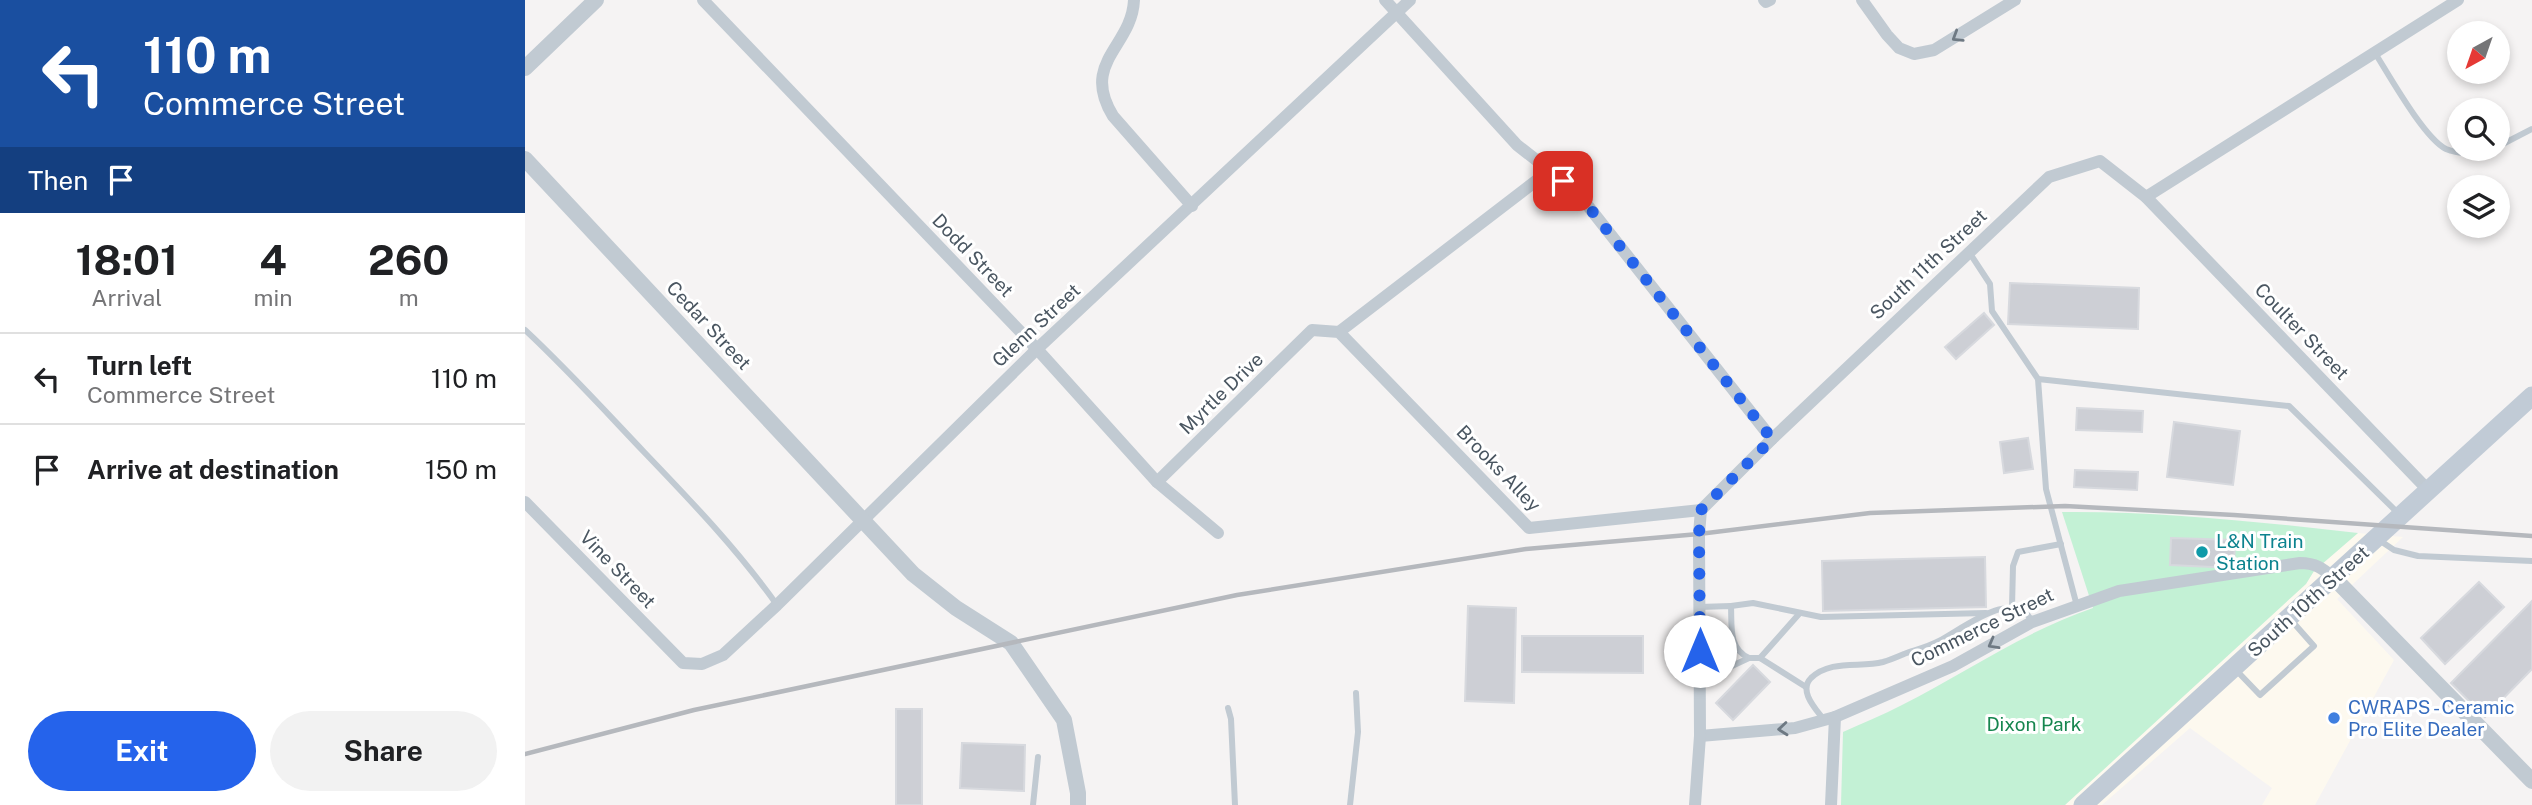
<!DOCTYPE html>
<html lang="en">
<head>
<meta charset="utf-8">
<style>
  :root { --surface:#fff; --page:#f2f2f2; --text:#202124; --muted:#757577; --line:#e0e0e0; --accent:#2563eb }
  body { margin:0; font-family:"Public Sans",sans-serif; background:var(--page); color:var(--text); height:100vh; display:flex; flex-direction:column; font-size:26px; white-space:nowrap }
  * { box-sizing:border-box; margin:0 }
  p { font-size:23px; color:var(--muted) }
  .icon { flex:none; width:38px; height:38px; fill:none; stroke:currentColor; stroke-width:2; stroke-linecap:round; stroke-linejoin:round }
  .map { position:relative; flex:1; overflow:hidden }
  .panel { display:flex; flex-direction:column; background:var(--surface); width:525px }
  .panel>* { flex:none }
  .top-card { background:#1a4fa0; color:#fff; overflow:hidden }
  .needle { width:46px; rotate:220deg }
  .tools { position:absolute; left:1922px; top:21px; display:grid; gap:14px }
  .tools a { display:grid; place-items:center; width:63px; height:63px; border-radius:50%; background:var(--surface); box-shadow:0 4px 10px #0003; font-size:35px }
  .pin { position:absolute; display:grid; place-items:center; width:60px; height:60px; color:#fff; margin:-30px; border-radius:14px; box-shadow:0 4px 10px #0006 }
  .me { position:absolute; width:77px; margin:-38px; rotate:0deg; stroke-linejoin:round; filter:drop-shadow(0 0 5px #0008) }
  .turn { display:flex; align-items:center; gap:24px; height:147px; padding:0 28px; font-size:32px }
  .turn .icon { width:91px; height:91px; stroke-width:2.5 }
  .turn b { display:block; font-size:49px; line-height:60px }
  .then { display:flex; align-items:center; height:66px; padding:0 28px; background:#0003; gap:14px; font-size:26px }
  .eta { display:flex; justify-content:space-evenly; align-items:center; height:119px; text-align:center }
  .eta b { font-size:42px; font-weight:700; line-height:49px }
  .primary-button { display:flex; gap:14px; margin-top:auto; padding:14px 28px }
  .primary-button a { flex:1; height:80px; border-radius:42px; background:var(--accent); color:#fff; font-size:28px; font-weight:700; line-height:80px; text-align:center }
  .primary-button a+a { background:var(--page); color:var(--text) }
  ul { padding:0; list-style:none }
  li { display:flex; align-items:center; gap:21px; height:91px; padding:0 28px; border-top:2px solid var(--line) }
  li div { flex:1 }
  li b { display:block; font-size:26px }
  li em { font-style:normal }
  main { display:flex; flex:1; min-height:0 }
  .map>svg:first-child { display:block }
  .commercial { fill:#fdf9ef }
  .green { fill:#c3f1d5 }
  .building { fill:#cdcfd5; stroke:#d7d9de; stroke-width:2 }
  .lines { fill:none; stroke-linecap:round; stroke-linejoin:round }
  .service { stroke:#c1cad2; stroke-width:6 }
  .minor { stroke:#c1cad2; stroke-width:12 }
  .tertiary { stroke:#c1cad2; stroke-width:16 }
  .secondary { stroke:#c1cbd6; stroke-width:19 }
  .rail { stroke:#b5b8bd; stroke-width:4.5 }
  .oneway { stroke:#6e7983 }
  .route { stroke:#2563eb; stroke-width:12; stroke-dasharray:0 21.6 }
  .culture-dot { fill:#0f9aa8; stroke:#fff; stroke-width:2.5 }
  .shop-dot { fill:#3f7fe0; stroke:#fff; stroke-width:2.5 }
  .labels { text-anchor:middle; dominant-baseline:central; stroke-width:6; stroke-linejoin:round; paint-order:stroke }
  .street-label { font-size:19px; fill:#4a5661; stroke:#fff }
  .culture-label { font-size:19px; fill:#0d838f; stroke:#fff; text-anchor:start }
  .shop-label { font-size:19px; fill:#366cbe; stroke:#fff; text-anchor:start }
  .park-label { font-size:19px; fill:#17864f; stroke:#fff }
</style>
</head>
<body>
<main>
<section class="panel">
<div class="top-card">
<div class="turn"><svg class="icon" aria-label="left" viewBox="0 0 24 24"><path d="M17 20v-9H6M10 6l-5 5 5 5"/></svg><div><b>110 m</b>Commerce Street</div></div>
<div class="then">Then<svg class="icon" aria-label="arrive" viewBox="0 0 24 24"><path d="M6 21V4h12l-3 4 3 4H6"/></svg></div>
</div>
<div class="eta">
<div><b>18:01</b><p>Arrival</p></div>
<div><b>4</b><p>min</p></div>
<div><b>260</b><p>m</p></div>
</div>
<ul>
<li><svg class="icon" aria-label="left" viewBox="0 0 24 24"><path d="M17 20v-9H6M10 6l-5 5 5 5"/></svg><div><b>Turn left</b><p>Commerce Street</p></div><em>110 m</em></li>
<li><svg class="icon" aria-label="arrive" viewBox="0 0 24 24"><path d="M6 21V4h12l-3 4 3 4H6"/></svg><div><b>Arrive at destination</b></div><em>150 m</em></li>
</ul>
<div class="primary-button"><a>Exit</a><a>Share</a></div>
</section>
<div class="map">
<svg width="2007" height="805" viewBox="0 0 2007 805">
  <rect width="100%" height="100%" fill="#f5f3f3"/>
  <!-- commercial -->
  <polygon class="commercial" points="1833,533 1878,537 1812,599 1869,660 1790,805 1737,805 1747,788 1665,728 1577,805 1540,805 1781,584 1789,571"/>
  <!-- green -->
  <path class="green" d="M1537,512C1636,511 1735,522 1833,533L1789,571L1781,584L1540,805H1316L1318,732C1337,723 1358,715 1377,705C1440,673 1500,631 1568,608Z"/>
  <!-- building -->
  <g class="building">
    <polygon points="1485,283 1614,288 1613,329 1483,324"/>
    <polygon points="1459,313 1469,325 1431,359 1420,347"/>
    <polygon points="1552,408 1618,411 1617,432 1551,430"/>
    <polygon points="1649,422 1715,431 1708,485 1642,477"/>
    <polygon points="1503,438 1508,469 1479,473 1475,442"/>
    <polygon points="1550,470 1613,472 1612,490 1549,487"/>
    <polygon points="1646,538 1710,540 1709,568 1645,565"/>
    <polygon points="1460,557 1461,607 1298,611 1297,561"/>
    <polygon points="1954,582 1979,607 1920,664 1896,638"/>
    <polygon points="2007,601 2007,669 1960,717 1926,683"/>
    <polygon points="943,606 991,608 989,703 940,701"/>
    <polygon points="997,636 1118,636 1118,673 997,672"/>
    <polygon points="1228,665 1245,682 1208,720 1191,703"/>
    <rect x="371" y="709" width="26" height="96"/>
    <polygon points="437,743 500,745 499,791 435,788"/>
  </g>
  <g class="lines">
    <!-- service -->
    <g class="service">
      <path d="M1850,53C1864,75 1899,138 1921,149C1937,156 1953,152 1969,149"/>
      <polyline points="1972,147 2007,129"/>
      <polyline points="1444,252 1465,284 1467,311 1513,379 1764,406 1875,515"/>
      <path d="M0,330C42,369 80,411 119,452C166,501 213,550 252,605"/>
      <polyline points="1513,379 1521,489 1552,606"/>
      <polyline points="1854,540 1869,550 1893,556 2007,561"/>
      <polyline points="1206,606 1228,603 1296,617 1461,613"/>
      <path d="M1174,607L1206,606C1207,626 1203,648 1224,658"/>
      <polyline points="1487,607 1488,566 1493,552 1536,544"/>
      <polyline points="1235,658 1274,614"/>
      <polyline points="1711,670 1735,695 1789,646 1766,620"/>
      <polyline points="1176,673 1192,673 1224,658 1235,658 1281,687"/>
      <polyline points="703,708 706,719 710,805"/>
      <path d="M1299,720C1291,709 1273,691 1286,678C1306,659 1335,668 1358,662C1365,660 1372,657 1379,654C1390,650 1403,647 1414,641C1436,630 1491,585 1507,622"/>
      <polyline points="508,805 513,757"/>
      <polyline points="825,805 833,732 831,693"/>
    </g>
    <!-- minor -->
    <g class="minor">
      <polyline points="178,0 512,349 632,482 693,533"/>
      <path d="M609,0C607,47 555,62 588,116L667,206"/>
      <polyline points="860,0 992,145 1052,192 1247,439"/>
      <polyline points="1239,0 1241,2 1245,0"/>
      <polyline points="1337,0 1362,35 1374,48 1389,54 1409,50 1490,0"/>
      <polyline points="1621,197 1933,0"/>
      <polyline points="814,332 1024,171"/>
      <polyline points="632,482 787,330 814,332 1004,528 1176,510"/>
      <polyline points="0,502 158,663 177,664 198,655 252,605 512,349 885,0"/>
      <path d="M1175,736L1270,728L1310,717L1428,666L1507,622L1594,591L1775,563C1791,563 1798,569 1809,578"/>
      <polyline points="1170,805 1175,736 1174,534 1176,510 1247,439 1524,177 1575,161 1621,197 1905,492"/>
      <polyline points="1306,805 1310,717"/>
    </g>
    <!-- tertiary -->
    <g class="tertiary">
      <polyline points="0,68 71,0"/>
      <polyline points="0,159 388,574 431,608 486,643 539,720 553,793 553,805"/>
      <polyline points="1809,578 2007,781"/>
    </g>
    <!-- secondary -->
    <polyline class="secondary" points="1558,805 2007,396"/>
    <!-- rail -->
    <polyline class="rail" points="0,754 169,710 712,595 1001,549 1174,534 1345,513 1540,506 1709,515 2007,536"/>
  </g>
  <!-- one-way arrows -->
  <defs><path id="oneway-chevron" d="M-2-3.5L2.5 0L-2 3.5" fill="none" stroke-width="1.6" stroke-linecap="round" stroke-linejoin="round" transform="scale(1.75)"/></defs>
  <g class="oneway">
    <use href="#oneway-chevron" transform="translate(1432 37) rotate(148)"/>
    <use href="#oneway-chevron" transform="translate(1468 644) rotate(151)"/>
    <use href="#oneway-chevron" transform="translate(1258 729) rotate(175)"/>
  </g>
  <g class="lines">
    <!-- route -->
    <polyline class="route" points="1038,181 1052,192 1247,439 1176,510 1174,534 1175,651"/>
  </g>
  <!-- markers -->
  <circle class="culture-dot" cx="1677" cy="552" r="7"/>
  <circle class="shop-dot" cx="1809" cy="718" r="7"/>
  <g class="labels">
    <!-- street labels -->
    <g class="street-label">
      <text transform="translate(448 255) rotate(46)">Dodd Street</text>
      <text transform="translate(1403 264) rotate(-43)">South 11th Street</text>
      <text transform="translate(184 325) rotate(47)">Cedar Street</text>
      <text transform="translate(511 325) rotate(-43)">Glenn Street</text>
      <text transform="translate(1777 331) rotate(46)">Coulter Street</text>
      <text transform="translate(696 393) rotate(-44)">Myrtle Drive</text>
      <text transform="translate(974 468) rotate(46)">Brooks Alley</text>
      <text transform="translate(93 569) rotate(46)">Vine Street</text>
      <text transform="translate(1783 601) rotate(-42)">South 10th Street</text>
      <text transform="translate(1457 627) rotate(-26)">Commerce Street</text>
    </g>
    <!-- culture labels -->
    <g class="culture-label">
      <text x="1691" y="541">L&amp;N Train<tspan x="1691" dy="22">Station</tspan></text>
    </g>
    <!-- shop labels -->
    <g class="shop-label">
      <text x="1823" y="707">CWRAPS - Ceramic<tspan x="1823" dy="22">Pro Elite Dealer</tspan></text>
    </g>
    <!-- park labels -->
    <g class="park-label">
      <text x="1509" y="724">Dixon Park</text>
    </g>
  </g>
</svg>
<div class="tools">
<a><svg class="needle" viewBox="-14 -14 28 28"><path d="M0-13l5 13h-10z" fill="#e53935"/><path d="M0 13l5-13h-10z" fill="#757577"/></svg></a>
<a><svg class="icon" aria-label="search" viewBox="0 0 24 24"><circle cx="10" cy="10" r="6"/><path d="M15 15l6 6"/></svg></a>
<a><svg class="icon" aria-label="layers" viewBox="0 0 24 24"><path d="M12 4l9 5-9 5-9-5zM3 14l9 5 9-5"/></svg></a>
</div>
<div class="pin" style="left:1038px;top:181px;background:#d93025"><svg class="icon" aria-label="arrive" viewBox="0 0 24 24"><path d="M6 21V4h12l-3 4 3 4H6"/></svg></div>
<svg class="me" style="left:1175px;top:651px" viewBox="-20 -20 40 40"><circle r="19" fill="#fff"/><path d="M0-13L10 11 0 6-10 11z" fill="#2563eb"/></svg>
</div>
</main>
</body>
</html>
